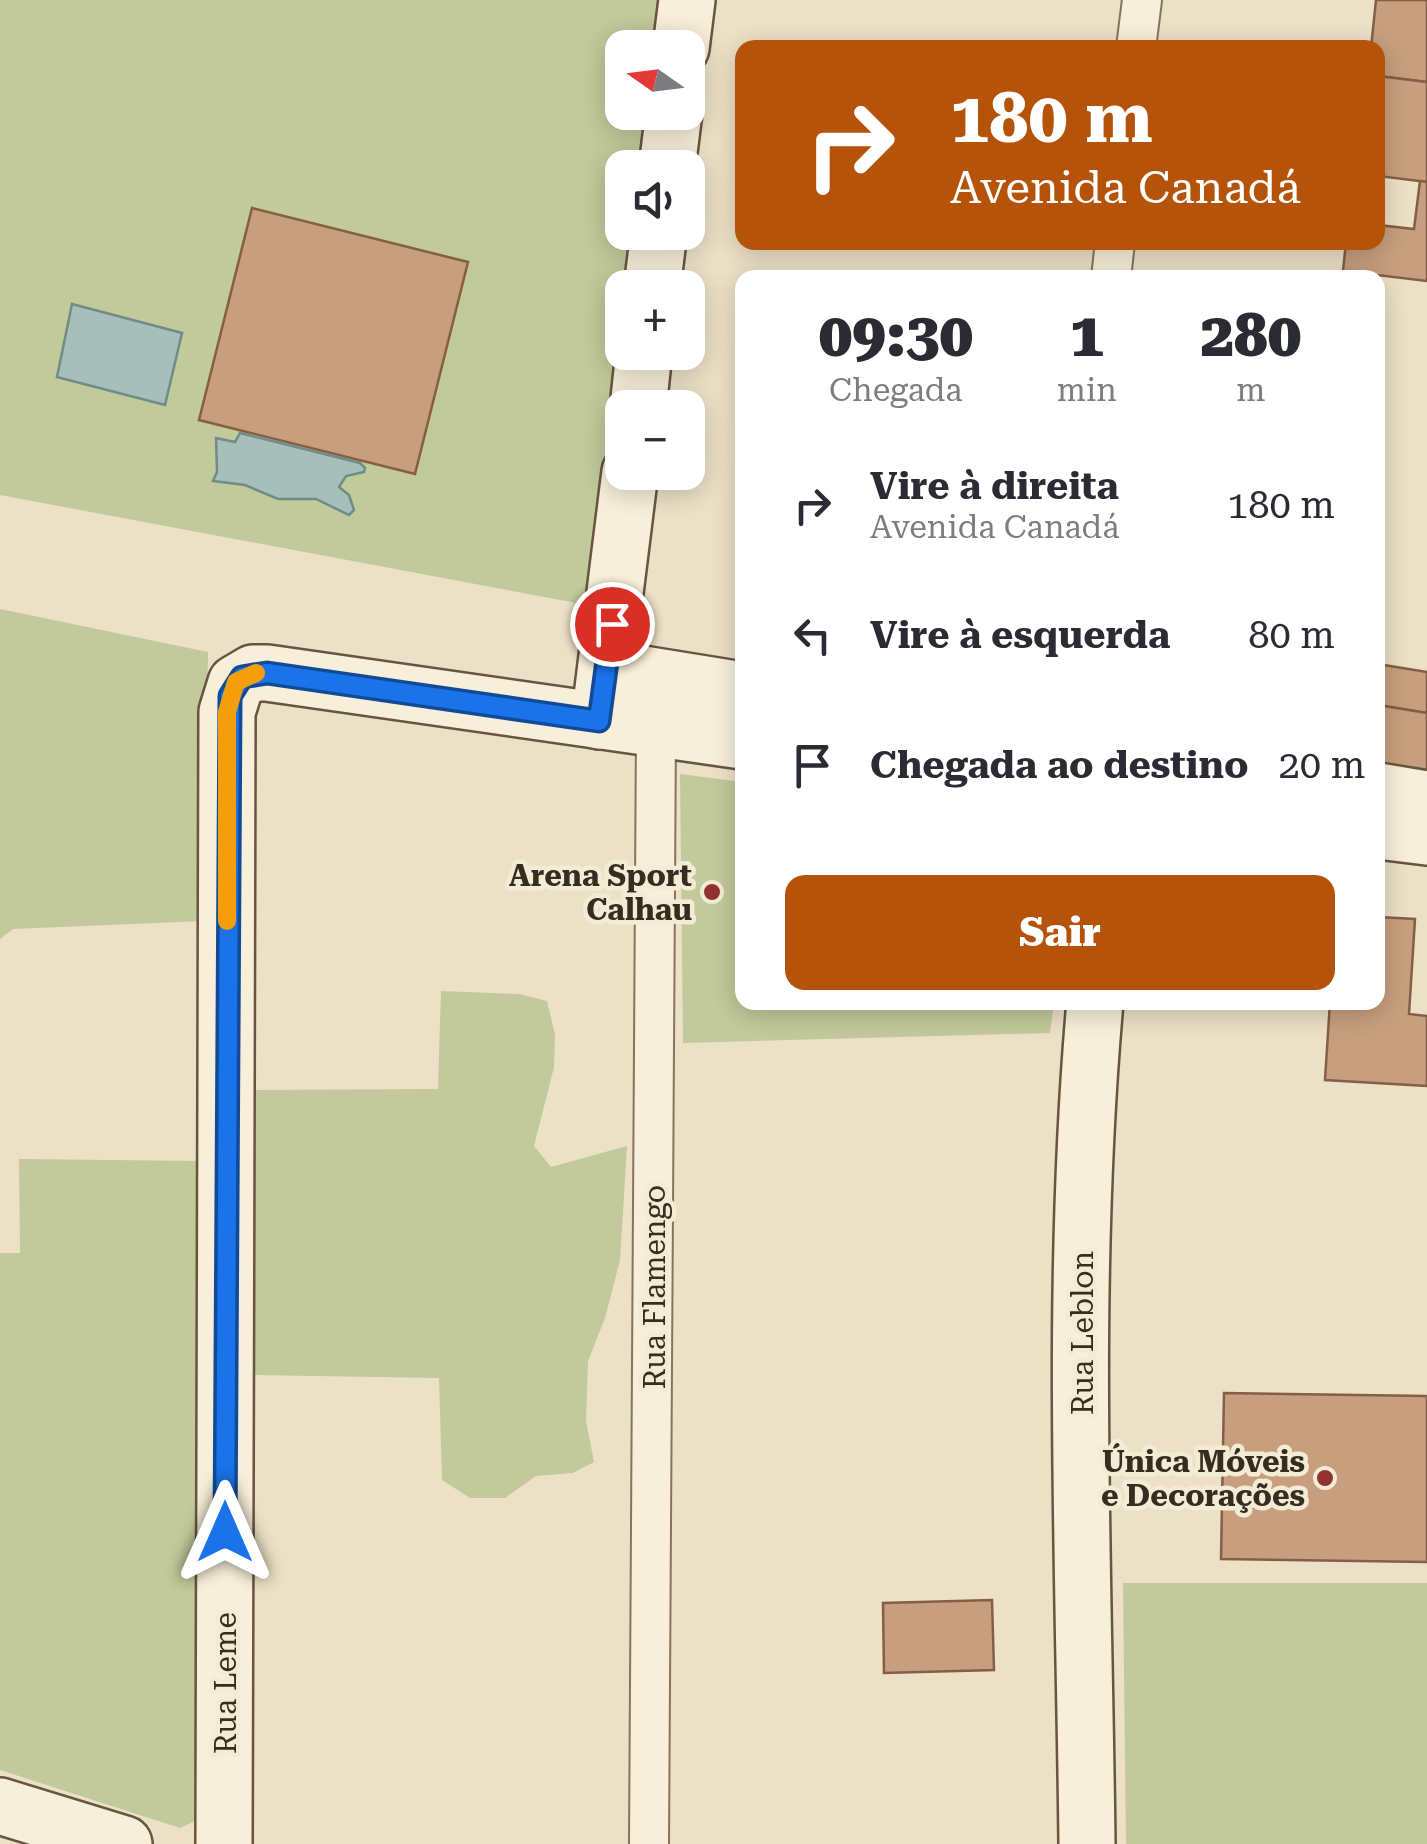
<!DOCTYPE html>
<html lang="pt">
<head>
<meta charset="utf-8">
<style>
  :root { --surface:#fff; --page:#f2f2f3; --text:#2b2b33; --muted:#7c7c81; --accent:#b45309 }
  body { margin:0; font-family:"Roboto Serif",serif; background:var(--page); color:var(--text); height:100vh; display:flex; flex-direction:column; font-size:38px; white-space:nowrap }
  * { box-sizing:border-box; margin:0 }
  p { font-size:32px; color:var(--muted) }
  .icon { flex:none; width:55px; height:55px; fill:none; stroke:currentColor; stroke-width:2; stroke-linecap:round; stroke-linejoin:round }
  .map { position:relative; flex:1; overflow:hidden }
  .drawer { position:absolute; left:735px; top:270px; width:650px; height:740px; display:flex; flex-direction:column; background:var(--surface); border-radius:20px; box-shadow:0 5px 25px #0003 }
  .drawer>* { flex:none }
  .guide { position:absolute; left:735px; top:40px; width:650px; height:210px; border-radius:20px; box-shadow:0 5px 25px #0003; background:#b45309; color:#fff; overflow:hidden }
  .needle { width:65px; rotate:284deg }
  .buttons { position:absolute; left:605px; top:30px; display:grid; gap:20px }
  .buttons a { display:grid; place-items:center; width:100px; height:100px; border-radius:20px; background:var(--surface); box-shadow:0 5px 25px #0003; font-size:50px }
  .pin { position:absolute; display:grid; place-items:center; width:85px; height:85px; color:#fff; margin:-42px; border:5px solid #fff; border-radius:50%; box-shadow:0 2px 10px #0007 }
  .me { position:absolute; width:110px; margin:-55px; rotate:0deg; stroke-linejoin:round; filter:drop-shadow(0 0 8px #0008) }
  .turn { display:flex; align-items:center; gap:35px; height:210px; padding:0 50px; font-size:45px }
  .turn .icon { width:130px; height:130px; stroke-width:2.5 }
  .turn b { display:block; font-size:70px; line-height:85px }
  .eta { display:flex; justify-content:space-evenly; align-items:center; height:170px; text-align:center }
  .eta b { font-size:60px; font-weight:800; line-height:70px }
  .button { display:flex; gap:20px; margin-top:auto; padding:20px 50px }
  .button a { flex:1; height:115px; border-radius:20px; background:var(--accent); color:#fff; font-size:40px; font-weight:800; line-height:115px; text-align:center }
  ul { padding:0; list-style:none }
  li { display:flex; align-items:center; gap:30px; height:130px; padding:0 50px }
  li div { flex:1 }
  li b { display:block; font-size:38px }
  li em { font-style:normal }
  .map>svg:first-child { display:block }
  .green { fill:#c2c99a }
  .water { fill:#a7bfb9; stroke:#6e8d86; stroke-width:2.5 }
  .building { fill:#c79f7e; stroke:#845f44; stroke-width:2.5 }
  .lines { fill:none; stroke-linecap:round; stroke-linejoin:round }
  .street-casing { stroke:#86745d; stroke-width:42 }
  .secondary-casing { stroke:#685540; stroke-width:60 }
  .street { stroke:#f7efd9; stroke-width:38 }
  .secondary { stroke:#f7efd9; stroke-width:55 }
  .route-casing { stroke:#114b97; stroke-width:25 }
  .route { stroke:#1a73e8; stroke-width:18 }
  .slow { stroke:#f59e0b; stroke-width:18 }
  .poi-dot { fill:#913330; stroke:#f3ecd5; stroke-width:4 }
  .labels { text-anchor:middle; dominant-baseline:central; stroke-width:9; stroke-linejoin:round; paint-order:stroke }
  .poi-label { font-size:30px; font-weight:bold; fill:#372c20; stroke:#f3ecd5; text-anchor:end }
  .street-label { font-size:30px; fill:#372c20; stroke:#f3ecd5 }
</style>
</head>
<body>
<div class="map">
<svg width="1427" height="1844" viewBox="0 0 1427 1844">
  <rect width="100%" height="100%" fill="#ece1c6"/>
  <!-- green -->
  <g class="green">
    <polygon points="0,0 666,0 660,47 622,48 622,112 651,113 644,167 622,168 622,232 635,233 628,287 622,288 622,332 587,605 0,495"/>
    <polygon points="0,609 208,652 204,921 13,929 0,939"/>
    <polygon points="680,774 742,782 742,1002 1054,1003 1050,1033 683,1043"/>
    <polygon points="441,991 519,994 547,1001 555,1035 554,1067 534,1146 551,1167 627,1146 620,1260 605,1318 588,1361 586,1421 594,1462 573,1473 536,1476 505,1498 470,1498 442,1480 439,1378 252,1375 256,1090 438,1089"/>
    <polygon points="19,1159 201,1161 203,1806 195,1821 180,1828 0,1770 0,1253 20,1253"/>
    <polygon points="1123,1583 1427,1583 1427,1844 1126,1844"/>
  </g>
  <!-- water -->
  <g class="water">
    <polygon points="72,304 182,333 165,405 57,377"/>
    <polygon points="240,433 360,463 365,468 364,472 346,476 339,487 349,495 354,510 349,515 316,499 278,499 245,485 213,481 217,472 216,438 235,442"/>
  </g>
  <!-- building -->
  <g class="building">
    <polygon points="1376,0 1427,0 1427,82 1378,76 1378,48 1371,48"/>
    <polygon points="1378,76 1427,82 1427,182 1378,176"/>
    <polygon points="1420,181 1427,182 1427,281 1343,271 1346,242 1378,242 1378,225 1414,229"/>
    <polygon points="252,208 468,262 415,474 199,420"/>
    <polygon points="1378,664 1427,672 1427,713 1378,705"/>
    <polygon points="1378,705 1427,713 1427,771 1378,762"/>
    <polygon points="1378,917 1415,919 1409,1014 1427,1016 1427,1086 1325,1080 1330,1002 1378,1002"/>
    <polygon points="1224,1393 1427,1396 1427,1562 1221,1559"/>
    <polygon points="992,1600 994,1670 884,1673 883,1603"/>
  </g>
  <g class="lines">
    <defs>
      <g id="street">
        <polyline points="1136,48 1142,0"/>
        <polyline points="1111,278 1115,242"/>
        <polyline points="649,1844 656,729"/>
      </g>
      <g id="secondary">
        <polyline points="681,48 687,0"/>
        <polyline points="667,168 674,112"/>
        <polyline points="652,288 659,232"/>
        <polyline points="638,408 644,352"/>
        <polyline points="606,668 742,690"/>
        <polyline points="599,721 630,472"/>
        <polyline points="1378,791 1427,799"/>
        <polyline points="1378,831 1427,837"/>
        <polyline points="0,1806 124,1844"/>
        <polyline points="224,1844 227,712 236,683 253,673 267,673 742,741"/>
        <path d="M1087,1844C1084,1564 1070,1282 1095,1002"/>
      </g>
    </defs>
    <!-- street casing -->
    <use href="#street" class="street-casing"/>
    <!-- secondary casing -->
    <use href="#secondary" class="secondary-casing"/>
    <!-- street -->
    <use href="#street" class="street"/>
    <!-- secondary -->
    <use href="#secondary" class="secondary"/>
  </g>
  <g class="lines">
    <defs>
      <polyline id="route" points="225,1532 230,696 242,677 267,673 599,721 612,624"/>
    </defs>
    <!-- route casing -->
    <use href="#route" class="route-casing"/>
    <!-- route -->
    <use href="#route" class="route"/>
    <!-- slow -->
    <polyline class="slow" points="227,921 227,712 236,682 256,673"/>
  </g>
  <!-- markers -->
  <g class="poi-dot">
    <circle cx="712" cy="892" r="10"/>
    <circle cx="1325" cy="1478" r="10"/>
  </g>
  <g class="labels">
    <!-- poi labels -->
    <g class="poi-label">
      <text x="692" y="875">Arena Sport<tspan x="692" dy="34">Calhau</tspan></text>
      <text x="1305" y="1461">Única Móveis<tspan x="1305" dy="34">e Decorações</tspan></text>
    </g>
    <!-- street labels -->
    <g class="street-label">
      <text transform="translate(654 1287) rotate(-90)">Rua Flamengo</text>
      <text transform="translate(1082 1333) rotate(-90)">Rua Leblon</text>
      <text transform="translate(225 1683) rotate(-90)">Rua Leme</text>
    </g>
  </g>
</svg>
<div class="buttons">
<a><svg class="needle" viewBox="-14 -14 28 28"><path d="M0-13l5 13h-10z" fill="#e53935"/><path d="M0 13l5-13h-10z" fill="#7c7c81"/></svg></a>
<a><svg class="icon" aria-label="sound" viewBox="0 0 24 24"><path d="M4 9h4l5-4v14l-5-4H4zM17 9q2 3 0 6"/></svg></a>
<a>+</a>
<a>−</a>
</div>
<div class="pin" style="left:612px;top:624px;background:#d93025"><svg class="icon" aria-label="arrive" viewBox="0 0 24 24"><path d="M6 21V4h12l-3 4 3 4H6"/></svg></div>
<svg class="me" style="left:225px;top:1532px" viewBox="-20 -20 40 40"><path d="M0-17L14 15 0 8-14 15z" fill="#1a73e8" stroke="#fff" stroke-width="4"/></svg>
<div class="guide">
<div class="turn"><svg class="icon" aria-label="right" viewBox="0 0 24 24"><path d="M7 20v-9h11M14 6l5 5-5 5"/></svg><div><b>180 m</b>Avenida Canadá</div></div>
</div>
<section class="drawer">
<div class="eta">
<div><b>09:30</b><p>Chegada</p></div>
<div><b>1</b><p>min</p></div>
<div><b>280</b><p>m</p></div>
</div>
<ul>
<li><svg class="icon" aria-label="right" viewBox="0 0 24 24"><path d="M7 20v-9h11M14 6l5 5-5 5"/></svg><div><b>Vire à direita</b><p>Avenida Canadá</p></div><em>180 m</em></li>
<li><svg class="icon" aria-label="left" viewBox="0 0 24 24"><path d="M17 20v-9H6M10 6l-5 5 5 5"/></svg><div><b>Vire à esquerda</b></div><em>80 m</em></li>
<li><svg class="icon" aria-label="arrive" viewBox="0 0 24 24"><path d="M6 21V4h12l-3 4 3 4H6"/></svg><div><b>Chegada ao destino</b></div><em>20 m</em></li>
</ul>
<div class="button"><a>Sair</a></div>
</section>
</div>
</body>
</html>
